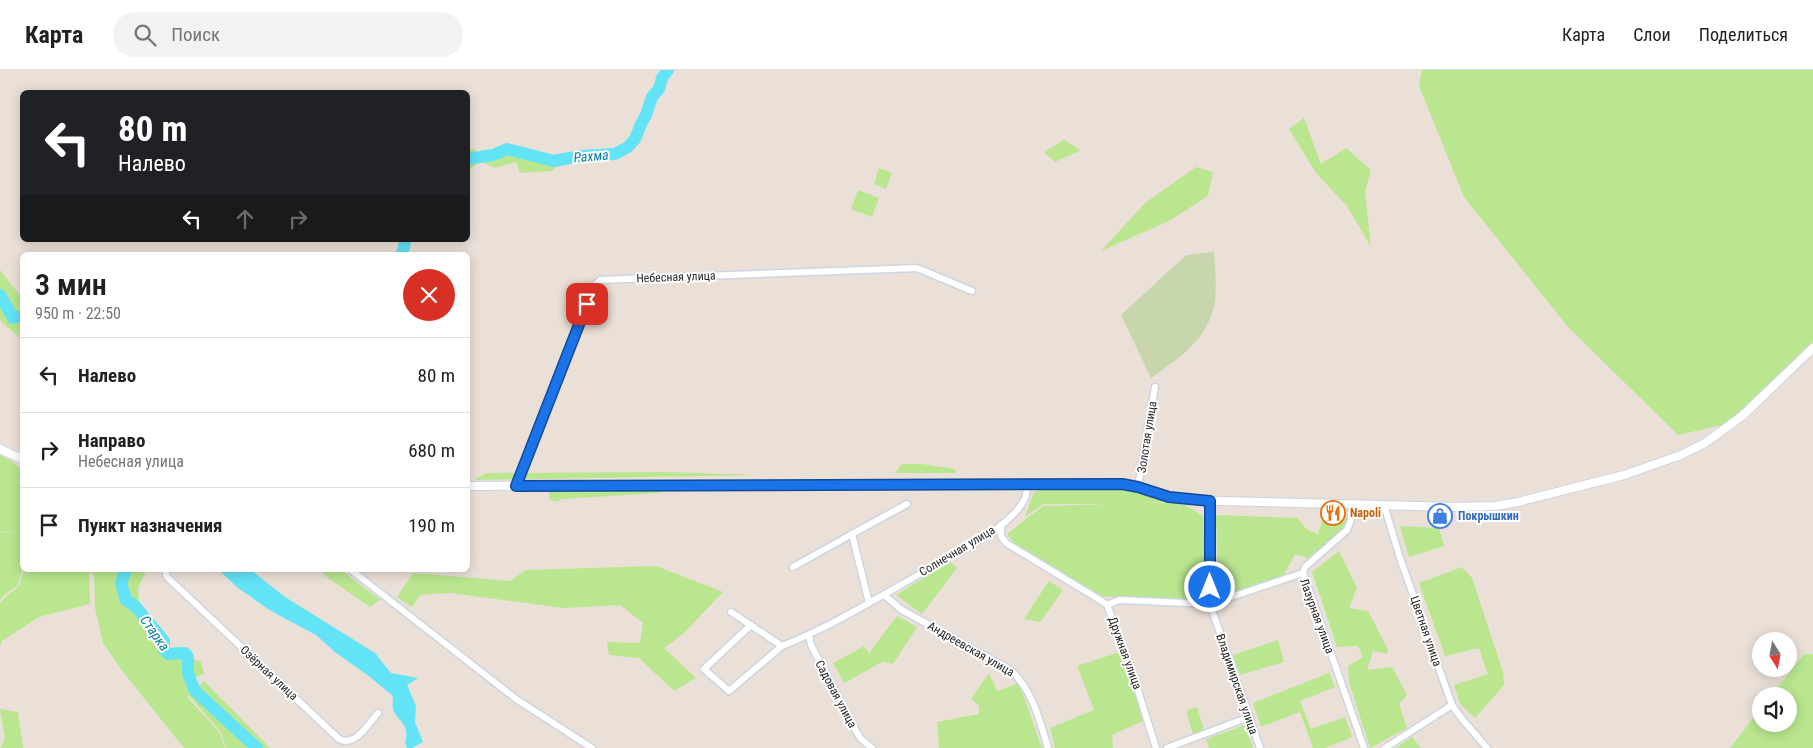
<!DOCTYPE html>
<html lang="ru">
<head>
<meta charset="utf-8">
<style>
  :root { --surface:#fff; --page:#f2f2f2; --text:#202124; --muted:#757577; --line:#e0e0e0 }
  body { margin:0; font-family:"Roboto Condensed",sans-serif; background:var(--page); color:var(--text); height:100vh; display:flex; flex-direction:column; font-size:19px; white-space:nowrap }
  * { box-sizing:border-box; margin:0 }
  p { font-size:16px; color:var(--muted) }
  .icon { flex:none; width:28px; height:28px; fill:none; stroke:currentColor; stroke-width:2; stroke-linecap:round; stroke-linejoin:round }
  .map { position:relative; flex:1; overflow:hidden }
  .drawer { position:absolute; left:20px; top:182px; width:450px; height:320px; display:flex; flex-direction:column; background:var(--surface); border-radius:8px; box-shadow:0 2px 12px #0003 }
  .drawer>* { flex:none }
  .top-card { position:absolute; left:20px; top:20px; width:450px; height:152px; border-radius:8px; box-shadow:0 2px 12px #0003; background:#202124; color:#fff; overflow:hidden }
  .needle { width:32px; rotate:169deg }
  .tools { position:absolute; left:1752px; top:562px; display:grid; gap:10px }
  .tools a { display:grid; place-items:center; width:45px; height:45px; border-radius:50%; background:var(--surface); box-shadow:0 2px 12px #0003; font-size:25px }
  .pin { position:absolute; display:grid; place-items:center; width:42px; height:42px; color:#fff; margin:-21px; border-radius:10px; box-shadow:0 2px 8px #0006 }
  .me { position:absolute; width:55px; margin:-28px; rotate:0deg; stroke-linejoin:round; filter:drop-shadow(0 0 4px #0008) }
  .turn { display:flex; align-items:center; gap:18px; height:105px; padding:0 15px; font-size:22px }
  .turn .icon { width:65px; height:65px; stroke-width:2.5 }
  .turn b { display:block; font-size:35px; line-height:42px }
  .lanes { display:flex; align-items:center; height:48px; padding:0 15px; background:#0003; justify-content:center; gap:25px; direction:ltr }
  .lanes .off { opacity:.35 }
  .round { display:grid; place-items:center; flex:none; width:52px; height:52px; border-radius:26px; background:var(--page) }
  .overview { display:flex; align-items:center; justify-content:space-between; height:85px; padding:0 15px }
  h1 { font-size:30px; font-weight:600; line-height:38px }
  ul { padding:0; list-style:none }
  li { display:flex; align-items:center; gap:15px; height:75px; padding:0 15px; border-top:1px solid var(--line) }
  li div { flex:1 }
  li b { display:block; font-size:19px }
  li em { font-style:normal }
  header { display:flex; align-items:center; gap:30px; box-sizing:border-box; height:70px; padding:0 25px; background:var(--surface); border-bottom:1px solid var(--line) }
  header strong { font-size:24px }
  nav { display:flex; gap:28px; margin-inline-start:auto; font-size:18px }
  .search { width:350px; height:45px; background:var(--page); display:flex; align-items:center; gap:12px; box-sizing:border-box; padding:0 18px; border-radius:28px; color:var(--muted); font-size:19px }
  .map>svg:first-child { display:block }
  .green { fill:#b9e68f }
  .cemetery { fill:#c7d6ad }
  .water { fill:#62e3f6 }
  .lines { fill:none; stroke-linecap:round; stroke-linejoin:round }
  .river { stroke:#62e3f6; stroke-width:12 }
  .minor-casing { stroke:#cdd4e2; stroke-width:9 }
  .tertiary-casing { stroke:#cdd4e2; stroke-width:10 }
  .minor { stroke:#fff; stroke-width:6 }
  .tertiary { stroke:#fff; stroke-width:8 }
  .route-casing { stroke:#114b97; stroke-width:12 }
  .route { stroke:#1a73e8; stroke-width:9 }
  .labels { text-anchor:middle; dominant-baseline:central; stroke-width:4; stroke-linejoin:round; paint-order:stroke }
  .street-label { font-size:12px; fill:#272727; stroke:#fff }
  .food-label { font-size:12px; font-weight:bold; fill:#c56008; stroke:#fff; text-anchor:start }
  .shop-label { font-size:12px; font-weight:bold; fill:#366cbe; stroke:#fff; text-anchor:start }
  .water-label { font-size:14px; font-style:italic; fill:#057f9e; stroke:#fff }
</style>
</head>
<body>
<header>
<strong>Карта</strong>
<div class="search"><svg class="icon" aria-label="search" viewBox="0 0 24 24"><circle cx="10" cy="10" r="6"/><path d="M15 15l6 6"/></svg>Поиск</div>
<nav><a>Карта</a><a>Слои</a><a>Поделиться</a></nav>
</header>
<div class="map">
<svg width="1813" height="678" viewBox="0 0 1813 678">
  <rect width="100%" height="100%" fill="#ebe0d7"/>
  <!-- green -->
  <g class="green">
    <polygon points="1422,0 1813,0 1813,271 1745,337 1722,355 1678,365 1568,257 1464,127 1419,16"/>
    <polygon points="1304,48 1321,94 1346,78 1371,100 1365,121 1371,177 1347,136 1316,103 1289,59"/>
    <polygon points="1064,70 1081,80 1055,92 1044,82"/>
    <polygon points="502,75 532,89 560,94 551,101 520,103 516,92 495,98 480,91 468,101 468,80 474,79 480,85"/>
    <polygon points="1196,97 1213,102 1208,126 1169,151 1101,181 1145,133"/>
    <polygon points="879,98 892,103 886,119 874,114"/>
    <polygon points="858,120 879,128 872,147 851,139"/>
    <polygon points="0,200 22,228 22,269 2,253 0,249"/>
    <polygon points="0,385 12,391 22,400 22,499 18,515 4,525 0,530 0,461 4,463 16,461 4,462 0,460"/>
    <polygon points="902,394 922,394 955,399 956,403 895,403"/>
    <polygon points="664,402 759,405 474,410 486,403"/>
    <polygon points="1100,416 1131,419 1173,431 1128,434 1043,434 1025,447 1034,422 1043,418"/>
    <polygon points="664,419 659,423 562,429 556,432 549,429 549,421"/>
    <polygon points="1180,432 1203,446 1207,533 1102,526 1015,474 1007,464 1043,436"/>
    <polygon points="1216,445 1297,448 1306,459 1318,464 1323,448 1350,447 1346,461 1311,489 1295,484 1283,507 1224,528 1218,521"/>
    <polygon points="1400,456 1439,458 1444,476 1409,487"/>
    <polygon points="1339,481 1357,518 1349,538 1368,541 1388,580 1387,584 1373,581 1367,600 1392,597 1407,625 1399,634 1407,658 1370,678 1349,612 1348,596 1363,587 1358,576 1337,577 1312,502"/>
    <polygon points="950,492 957,498 922,544 896,525"/>
    <polygon points="656,496 723,522 683,564 664,578 696,608 674,621 639,588 609,585 607,572 640,573 643,553 620,535 564,538 450,523 420,525 412,537 397,527 413,503 510,511 526,500"/>
    <polygon points="1462,497 1472,508 1503,602 1504,615 1475,648 1460,634 1454,615 1488,604 1479,578 1445,586 1419,513"/>
    <polygon points="24,500 89,500 90,534 39,547 2,571 0,576 0,533 6,526 19,516"/>
    <polygon points="92,500 147,500 138,518 141,552 160,576 201,592 204,604 190,609 194,621 204,611 270,678 226,678 220,661 189,626 191,623 187,627 219,662 225,678 184,678 120,598 103,573 95,538 94,507"/>
    <polygon points="321,500 341,500 380,530 370,537 328,508"/>
    <polygon points="1049,511 1063,520 1040,552 1024,549"/>
    <polygon points="897,546 917,557 893,594 884,591 844,613 833,593 864,576 869,583"/>
    <polygon points="1278,570 1284,592 1240,605 1233,585"/>
    <polygon points="1123,581 1143,651 1112,665 1113,678 1055,678 1050,658 1094,640 1077,596"/>
    <polygon points="1804,584 1813,584 1813,678 1730,678 1761,638 1761,654 1789,654 1789,626 1771,626"/>
    <polygon points="989,603 997,621 1019,613 1042,678 939,678 937,652 979,644 979,636 971,629"/>
    <polygon points="1329,603 1335,617 1300,631 1311,659 1345,647 1352,667 1325,678 1313,678 1300,642 1261,657 1253,633"/>
    <polygon points="1197,637 1204,660 1193,664 1186,641"/>
    <polygon points="0,639 18,642 23,678 0,678 5,669"/>
    <polygon points="1245,655 1253,678 1209,678 1206,669"/>
    <polygon points="1412,667 1421,678 1396,678"/>
  </g>
  <!-- cemetery -->
  <path class="cemetery" d="M1214,182C1215,201 1218,222 1213,241C1204,271 1176,291 1151,308L1121,245L1185,186L1193,184Z"/>
  <!-- water -->
  <path class="water" d="M219,500H251L285,527L375,583L391,603L418,608L407,615L416,636L415,652L423,672L412,678H407L405,672C411,653 396,651 393,639C392,635 393,630 393,626L370,607L335,582L316,565L271,541L238,518Z"/>
  <g class="lines">
    <!-- river -->
    <g class="river">
      <polyline points="468,89 493,85 507,79 554,91 580,86 615,84 628,77 635,69 642,52 646,45 652,27 659,19 662,8 668,0"/>
      <polyline points="401,185 404,178 405,170"/>
      <polyline points="0,225 13,248 22,246"/>
      <polyline points="126,500 121,513 126,530 136,537 164,571 164,580 168,584 185,583 188,587 188,603 195,621 257,678"/>
    </g>
    <defs>
      <g id="minor">
        <polyline points="516,416 594,216 600,210 917,198 972,221"/>
        <polyline points="1138,417 1155,317"/>
        <polyline points="1210,431 1210,534 1260,678"/>
        <polyline points="1384,435 1400,488 1452,635 1462,649 1487,678"/>
        <polyline points="1001,455 1001,466 1006,473 1100,530 1107,535 1130,595 1156,678"/>
        <polyline points="793,497 852,464"/>
        <path d="M165,500L167,507L339,669C355,678 369,653 378,643"/>
        <polyline points="351,500 516,629 592,678"/>
        <polyline points="1303,503 1305,497 1347,460 1351,450 1352,435"/>
        <path d="M884,525L902,540L1009,599C1032,618 1040,651 1048,678"/>
        <polyline points="869,533 852,464 907,434"/>
        <polyline points="1107,535 1119,530 1210,534 1303,503 1364,678"/>
        <path d="M731,542L782,576C835,555 884,524 934,496C961,480 1007,459 1023,432C1027,427 1027,420 1027,414"/>
        <polyline points="751,555 704,599 729,621 782,576"/>
        <polyline points="809,565 811,575 856,661 861,669 872,678"/>
        <polyline points="1167,678 1249,647"/>
        <polyline points="1385,678 1452,635"/>
      </g>
      <g id="tertiary">
        <polyline points="0,379 22,389"/>
        <path d="M468,416L1109,413C1135,414 1158,425 1183,430L1455,437L1495,436L1518,432L1624,405L1681,385L1705,373L1742,346L1813,278"/>
      </g>
    </defs>
    <!-- minor casing -->
    <use href="#minor" class="minor-casing"/>
    <!-- tertiary casing -->
    <use href="#tertiary" class="tertiary-casing"/>
    <!-- minor -->
    <use href="#minor" class="minor"/>
    <!-- tertiary -->
    <use href="#tertiary" class="tertiary"/>
  </g>
  <g class="lines">
    <defs>
      <polyline id="route" points="587,234 516,416 1122,414 1138,417 1169,427 1210,431 1210,517"/>
    </defs>
    <!-- route casing -->
    <use href="#route" class="route-casing"/>
    <!-- route -->
    <use href="#route" class="route"/>
  </g>
  <!-- icons -->
  <defs>
    <symbol id="restaurant-ring" viewBox="-11 -11 22 22"><circle r="9.5" fill="#fff" stroke="#e8710a" stroke-width="1.5"/><path d="M-5-6h1v4h1v-4h1v4h1v-4h1v5L-1.5 .5V6h-2V.5L-5-1ZM5-6V6H3V1.5H1.5Q1.5-4 5-6Z" fill="#e8710a"/></symbol>
    <symbol id="shop-ring" viewBox="-11 -11 22 22"><circle r="9.5" fill="#fff" stroke="#3f7fe0" stroke-width="1.5"/><path d="M-5-2.5h2.3a2.7 3.5 0 0 1 5.4 0H5L5.5 6h-11ZM-1.5-2.5h3a1.5 2.3 0 0 0-3 0Z" fill="#3f7fe0"/></symbol>
  </defs>
  <g fill-rule="evenodd">
    <use href="#restaurant-ring" x="1319" y="429" width="28" height="28"/>
    <use href="#shop-ring" x="1426" y="432" width="28" height="28"/>
  </g>
  <g class="labels">
    <!-- street labels -->
    <g class="street-label">
      <text transform="translate(676 207) rotate(-2)">Небесная улица</text>
      <text transform="translate(1147 367) rotate(-81)">Золотая улица</text>
      <text transform="translate(957 481) rotate(-31)">Солнечная улица</text>
      <text transform="translate(1317 546) rotate(70)">Лазурная улица</text>
      <text transform="translate(1426 561) rotate(71)">Цветная улица</text>
      <text transform="translate(971 579) rotate(30)">Андреевская улица</text>
      <text transform="translate(1125 583) rotate(70)">Дружная улица</text>
      <text transform="translate(269 603) rotate(43)">Озёрная улица</text>
      <text transform="translate(1237 614) rotate(71)">Владимирская улица</text>
      <text transform="translate(836 624) rotate(62)">Садовая улица</text>
    </g>
    <!-- food labels -->
    <g class="food-label">
      <text x="1350" y="443">Napoli</text>
    </g>
    <!-- shop labels -->
    <g class="shop-label">
      <text x="1458" y="446">Покрышкин</text>
    </g>
    <!-- water labels -->
    <g class="water-label">
      <text transform="translate(591 86) rotate(-5)">Рахма</text>
      <text transform="translate(155 563) rotate(55)">Старка</text>
    </g>
  </g>
</svg>
<div class="tools">
<a><svg class="needle" viewBox="-14 -14 28 28"><path d="M0-13l5 13h-10z" fill="#e53935"/><path d="M0 13l5-13h-10z" fill="#757577"/></svg></a>
<a><svg class="icon" aria-label="sound" viewBox="0 0 24 24"><path d="M4 9h4l5-4v14l-5-4H4zM17 9q2 3 0 6"/></svg></a>
</div>
<div class="pin" style="left:587px;top:234px;background:#d93025"><svg class="icon" aria-label="arrive" viewBox="0 0 24 24"><path d="M6 21V4h12l-3 4 3 4H6"/></svg></div>
<svg class="me" style="left:1210px;top:517px" viewBox="-20 -20 40 40"><circle r="17" fill="#1a73e8" stroke="#fff" stroke-width="3"/><path d="M0-11L8 9 0 5-8 9z" fill="#fff"/></svg>
<div class="top-card">
<div class="turn"><svg class="icon" aria-label="left" viewBox="0 0 24 24"><path d="M17 20v-9H6M10 6l-5 5 5 5"/></svg><div><b>80 m</b>Налево</div></div>
<div class="lanes"><svg class="icon" aria-label="left" viewBox="0 0 24 24"><path d="M17 20v-9H6M10 6l-5 5 5 5"/></svg><svg class="icon off" aria-label="ahead" viewBox="0 0 24 24"><path d="M12 20V5M6 11l6-6 6 6"/></svg><svg class="icon off" aria-label="right" viewBox="0 0 24 24"><path d="M7 20v-9h11M14 6l5 5-5 5"/></svg></div>
</div>
<section class="drawer">
<div class="overview"><div><h1>3 мин</h1><p>950 m · 22:50</p></div><a class="round" style="background:#d93025;color:#fff"><svg class="icon" aria-label="close" viewBox="0 0 24 24"><path d="M6 6l12 12M18 6L6 18"/></svg></a></div>
<ul>
<li><svg class="icon" aria-label="left" viewBox="0 0 24 24"><path d="M17 20v-9H6M10 6l-5 5 5 5"/></svg><div><b>Налево</b></div><em>80 m</em></li>
<li><svg class="icon" aria-label="right" viewBox="0 0 24 24"><path d="M7 20v-9h11M14 6l5 5-5 5"/></svg><div><b>Направо</b><p>Небесная улица</p></div><em>680 m</em></li>
<li><svg class="icon" aria-label="arrive" viewBox="0 0 24 24"><path d="M6 21V4h12l-3 4 3 4H6"/></svg><div><b>Пункт назначения</b></div><em>190 m</em></li>
</ul>
</section>
</div>
</body>
</html>
